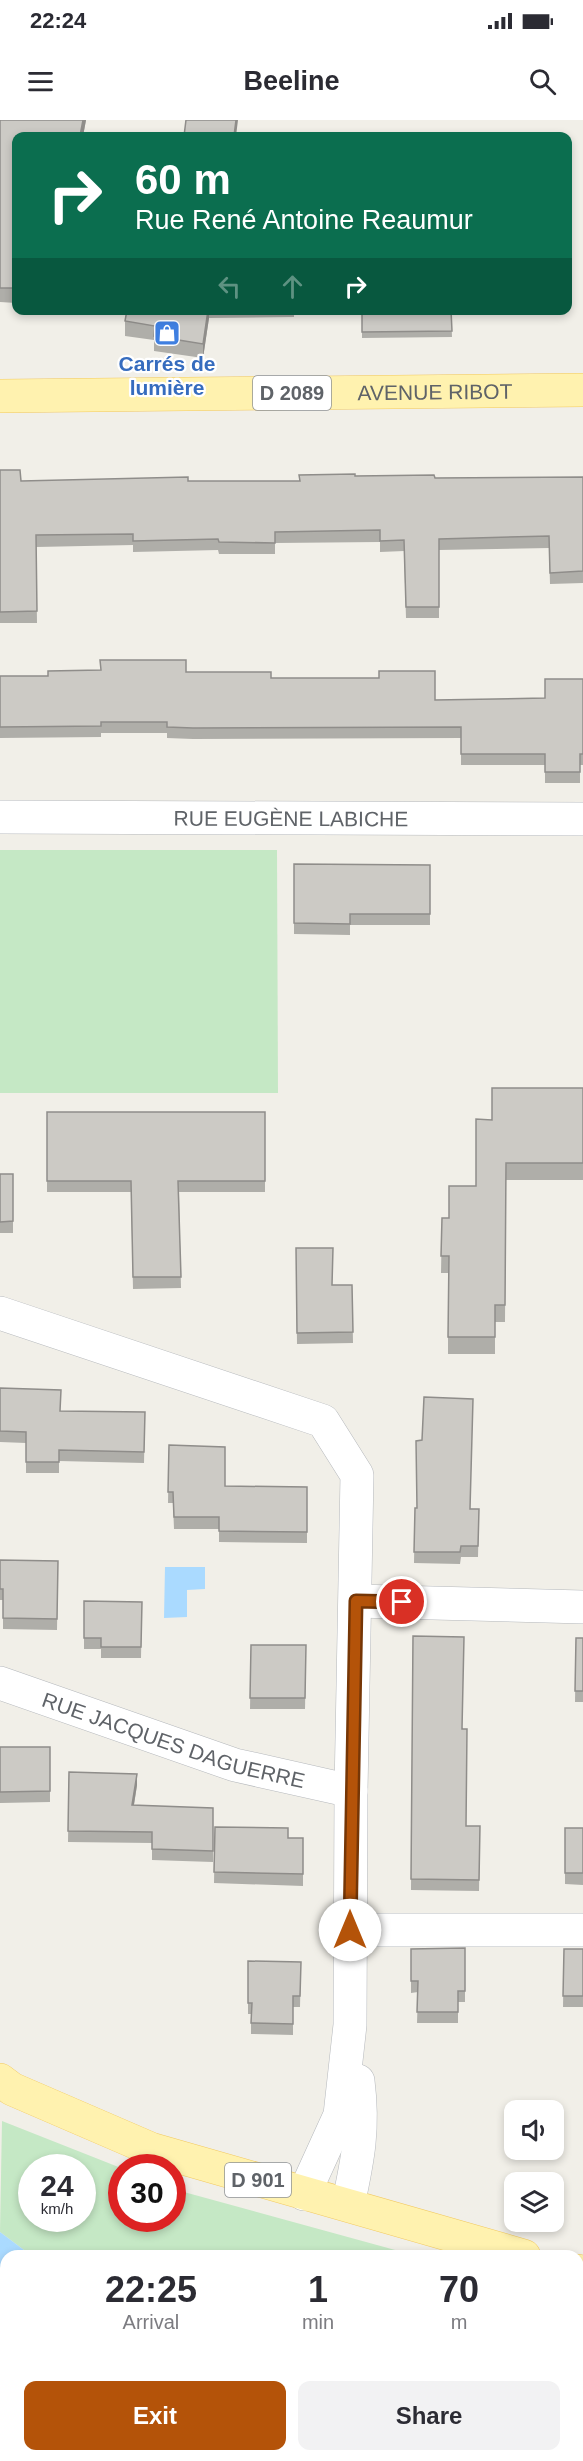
<!DOCTYPE html>
<html lang="en">
<head>
<meta charset="utf-8">
<style>
  :root { --surface:#fff; --page:#f2f2f3; --text:#2b2b33; --muted:#7c7c81; --accent:#b45309 }
  body { margin:0; font-family:Helvetica,sans-serif; background:var(--page); color:var(--text); height:100vh; display:flex; flex-direction:column; font-size:22px; white-space:nowrap }
  * { box-sizing:border-box; margin:0 }
  p { font-size:20px; color:var(--muted) }
  .icon { flex:none; width:33px; height:33px; fill:none; stroke:currentColor; stroke-width:2; stroke-linecap:round; stroke-linejoin:round }
  .map { position:relative; flex:1; overflow:hidden }
  .side { position:absolute; left:0px; top:2130px; width:584px; height:212px; display:flex; flex-direction:column; background:var(--surface); border-radius:18px 18px 0 0; box-shadow:0 3px 9px #0003 }
  .side>* { flex:none }
  .guide { position:absolute; left:12px; top:12px; width:560px; height:183px; border-radius:12px; box-shadow:0 3px 9px #0003; background:#0b6e4f; color:#fff; overflow:hidden }
  .buttons { position:absolute; left:504px; top:1980px; display:grid; gap:12px }
  .buttons a { display:grid; place-items:center; width:60px; height:60px; border-radius:12px; background:var(--surface); box-shadow:0 3px 9px #0003; font-size:30px }
  .speed { position:absolute; left:18px; top:2034px; display:flex; gap:12px; font-size:30px; font-weight:700; text-align:center }
  .speed>* { display:grid; place-content:center; width:78px; height:78px; border-radius:50%; background:var(--surface); box-shadow:0 3px 9px #0003; line-height:1 }
  .speed small { font-size:15px; font-weight:400 }
  .speed .limit { border:9px solid #d22; background:#fff; color:#111 }
  .pin { position:absolute; display:grid; place-items:center; width:51px; height:51px; color:#fff; margin:-26px; border:3px solid #fff; border-radius:50%; box-shadow:0 2px 6px #0007 }
  .me { position:absolute; width:66px; margin:-33px; rotate:0deg; stroke-linejoin:round; filter:drop-shadow(0 0 4px #0008) }
  .turn { display:flex; align-items:center; gap:21px; height:126px; padding:0 24px; font-size:27px }
  .turn .icon { width:78px; height:78px; stroke-width:2.5 }
  .turn b { display:block; font-size:42px; line-height:51px }
  .lanes { display:flex; align-items:center; height:57px; padding:0 24px; background:#0003; justify-content:center; gap:30px; direction:ltr }
  .lanes .off { opacity:.35 }
  .eta { display:flex; justify-content:space-evenly; align-items:center; height:102px; text-align:center }
  .eta b { font-size:36px; font-weight:700; line-height:42px }
  .primary-button { display:flex; gap:12px; margin-top:auto; padding:12px 24px }
  .primary-button a { flex:1; height:69px; border-radius:12px; background:var(--accent); color:#fff; font-size:24px; font-weight:700; line-height:69px; text-align:center }
  .primary-button a+a { background:var(--page); color:var(--text) }
  .status { display:flex; justify-content:space-between; align-items:center; height:42px; padding:0 30px; background:var(--surface); direction:ltr }
  .status svg { height:16px; fill:currentColor }
  header { display:flex; justify-content:space-between; align-items:center; height:78px; padding:0 24px; background:var(--surface); font-size:27px; font-weight:700 }
  .map>svg:first-child { display:block }
  .green { fill:#c5e8c5; fill-rule:evenodd }
  .water { fill:#aadaff }
  .lines { fill:none; stroke-linecap:round; stroke-linejoin:round }
  .minor-casing { stroke:#b5b8bc; stroke-width:34 }
  .major-casing { stroke:#f2c960; stroke-width:34 }
  .minor { stroke:#fff; stroke-width:33 }
  .major { stroke:#fff2af; stroke-width:33 }
  .wall { fill:#afaea9 }
  .shaded-wall { fill:#8f8d8a }
  .building { fill:#cccac5; stroke:#8f8d8a; stroke-width:1.5 }
  .route-casing { stroke:#753606; stroke-width:15 }
  .route { stroke:#b45309; stroke-width:10 }
  .labels { text-anchor:middle; dominant-baseline:central; stroke-width:4.5; stroke-linejoin:round; paint-order:stroke }
  .shield { fill:#fff; stroke:#8f9295; stroke-width:1.5 }
  .shield-label { font-size:20px; font-weight:bold; fill:#5f6368 }
  .shop-label { font-size:21px; font-weight:bold; fill:#366cbe; stroke:#fff }
  .street-label { font-size:21px; fill:#5f6368; stroke:#fff }
</style>
</head>
<body>
<div class="status"><b>22:24</b><svg viewBox="0 0 49 12"><path d="M0 12V9h3v3zM5 12V6h3v6zM10 12V3h3v9zM15 12V0h3v12zM26 1h20v11H26zM47 4h2v5h-2z"/></svg></div>
<header><svg class="icon" aria-label="menu" viewBox="0 0 24 24"><path d="M4 6h16M4 12h16M4 18h16"/></svg>Beeline<svg class="icon" aria-label="search" viewBox="0 0 24 24"><circle cx="10" cy="10" r="6"/><path d="M15 15l6 6"/></svg></header>
<div class="map">
<svg width="583" height="2341" viewBox="0 0 583 2341">
  <rect width="100%" height="100%" fill="#f1efe8"/>
  <!-- green -->
  <g class="green">
    <polygon points="0,730 277,730 278,973 0,973"/>
    <path d="M2,2001L121,2048L122,2098H172L173,2069L417,2136H32L0,2112ZM32,2048H82V2098H32Z"/>
    <polygon points="578,2205 583,2207 583,2341 297,2341 291,2336 578,2336"/>
  </g>
  <!-- water -->
  <g class="water">
    <polygon points="165,1447 205,1447 205,1469 187,1470 187,1497 164,1498"/>
    <polygon points="0,2112 32,2136 6,2136 6,2336 291,2336 297,2341 0,2341"/>
  </g>
  <g class="lines">
    <defs>
      <g id="minor">
        <path id="s1" d="M0,697L583,699"/>
        <polyline points="0,1193 323,1301 357,1355 351,1671 350,1905 340,1995 304,2074"/>
        <polyline points="356,1481 583,1487"/>
        <path id="s2" d="M0,1563L235,1645L351,1671"/>
        <polyline points="350,1810 583,1810"/>
        <path d="M348,2085C358,2039 364,2008 358,1961"/>
      </g>
      <g id="major">
        <path id="s3" d="M0,276L583,270"/>
        <polyline points="0,1960 12,1969 151,2029 524,2136"/>
        <polyline points="578,2151 583,2153"/>
      </g>
    </defs>
    <!-- minor casing -->
    <use href="#minor" class="minor-casing"/>
    <!-- major casing -->
    <use href="#major" class="major-casing"/>
    <!-- minor -->
    <use href="#minor" class="minor"/>
    <!-- major -->
    <use href="#major" class="major"/>
  </g>
  <!-- wall -->
  <g class="wall">
    <polygon points="0,0 86,0 83,16 16,16 16,183 0,182"/>
    <polygon points="127,190 294,190 294,197 209,198 203,238 154,231 154,220 125,216 125,201"/>
    <polygon points="362,190 451,190 452,217 362,218"/>
    <polygon points="0,350 21,361 300,361 355,356 435,358 583,357 583,463 550,464 549,428 439,430 439,498 406,498 404,431 380,432 380,422 275,423 275,434 219,434 218,430 133,432 133,425 36,427 37,503 0,503"/>
    <polygon points="186,552 271,558 435,580 545,578 583,559 583,645 580,645 580,663 545,663 545,645 461,645 461,618 193,619 167,618 167,613 101,613 101,617 0,618 0,556 48,556"/>
    <polygon points="294,744 430,745 430,805 350,805 350,815 294,814"/>
    <polygon points="583,968 583,1060 506,1060 505,1202 495,1202 495,1234 448,1234 448,1153 441,1153 442,1098 449,1098 476,1066 492,1000"/>
    <polygon points="47,992 265,992 265,1072 179,1072 181,1168 133,1169 131,1072 47,1072"/>
    <rect x="0" y="1054" width="13" height="59"/>
    <polygon points="296,1128 332,1165 352,1165 353,1223 297,1224"/>
    <polygon points="0,1268 61,1291 145,1292 144,1343 59,1341 59,1353 26,1353 26,1323 0,1322"/>
    <polygon points="169,1325 225,1366 307,1367 307,1423 219,1422 219,1409 174,1409 173,1383 168,1383"/>
    <polygon points="415,1388 479,1389 478,1437 461,1437 460,1444 414,1443"/>
    <polygon points="0,1440 58,1441 57,1510 3,1509 3,1480 0,1480"/>
    <polygon points="84,1481 142,1482 141,1538 101,1538 101,1529 84,1529"/>
    <polygon points="413,1516 463,1609 466,1706 480,1706 479,1771 411,1770"/>
    <polygon points="576,1518 583,1518 583,1582 575,1582"/>
    <polygon points="251,1525 306,1536 305,1589 250,1589"/>
    <polygon points="0,1627 50,1627 50,1682 0,1683"/>
    <polygon points="69,1652 137,1665 134,1685 213,1688 213,1742 152,1740 152,1723 68,1722"/>
    <polygon points="215,1707 288,1718 303,1718 303,1766 214,1763"/>
    <polygon points="565,1708 583,1708 583,1765 565,1764"/>
    <polygon points="465,1828 465,1882 458,1882 458,1903 417,1903 418,1872 411,1873 411,1829"/>
    <polygon points="564,1829 583,1829 583,1887 563,1887"/>
    <polygon points="248,1841 301,1842 300,1887 293,1887 293,1915 251,1914 251,1894 248,1894"/>
  </g>
  <!-- shaded-wall -->
  <g class="shaded-wall">
    <polygon points="83,0 86,0 83,16 80,16"/>
    <polygon points="236,0 238,0 236,16 234,16"/>
    <polygon points="208,190 209,190 209,198 203,238 203,224"/>
    <polygon points="137,1654 137,1665 132,1696 132,1685"/>
  </g>
  <!-- building -->
  <g class="building">
    <polygon points="0,0 83,0 80,16 16,16 16,168 0,168"/>
    <polygon points="186,0 236,0 234,16 184,16"/>
    <polygon points="127,190 208,190 203,224 154,216 155,206 125,201"/>
    <polygon points="362,190 451,190 452,211 362,212"/>
    <polygon points="0,350 20,350 21,361 188,357 188,361 300,361 299,355 355,354 355,356 434,355 435,358 583,357 583,451 550,453 549,416 439,419 439,487 406,487 404,420 380,421 380,410 275,412 275,423 219,422 218,419 133,421 133,414 36,415 37,491 0,492"/>
    <polygon points="100,540 186,540 186,552 271,552 271,558 379,558 379,551 435,551 435,580 545,578 545,559 583,559 583,634 580,634 580,652 545,652 545,634 461,634 461,607 193,608 167,607 167,602 101,602 101,606 0,607 0,556 48,556 48,551 101,550"/>
    <polygon points="294,744 430,745 430,794 350,794 350,804 294,803"/>
    <polygon points="492,968 583,968 583,1043 506,1043 505,1185 495,1185 495,1217 448,1217 449,1136 441,1136 442,1098 449,1098 449,1066 476,1066 476,999 492,1000"/>
    <polygon points="47,992 265,992 265,1061 178,1061 181,1157 133,1157 131,1061 47,1061"/>
    <polygon points="0,1054 13,1054 13,1101 0,1102"/>
    <polygon points="296,1128 333,1128 332,1165 352,1165 353,1212 297,1213"/>
    <polygon points="0,1268 61,1270 60,1291 145,1292 144,1332 59,1330 59,1342 26,1342 26,1312 0,1311"/>
    <polygon points="424,1277 473,1279 470,1389 479,1389 478,1426 461,1426 460,1432 414,1432 415,1388 417,1388 416,1321 422,1320"/>
    <polygon points="169,1325 225,1327 225,1366 307,1367 307,1412 219,1411 219,1397 174,1397 173,1372 168,1372"/>
    <polygon points="0,1440 58,1441 57,1499 3,1498 3,1469 0,1469"/>
    <polygon points="84,1481 142,1482 141,1527 101,1527 101,1518 84,1518"/>
    <polygon points="413,1516 464,1517 462,1609 467,1609 466,1706 480,1706 479,1760 411,1759"/>
    <polygon points="576,1518 583,1518 583,1571 575,1571"/>
    <polygon points="251,1525 306,1525 305,1578 250,1578"/>
    <polygon points="0,1627 50,1627 50,1671 0,1672"/>
    <polygon points="69,1652 137,1654 132,1685 213,1688 213,1731 152,1729 152,1712 68,1711"/>
    <polygon points="215,1707 288,1708 288,1718 303,1718 303,1754 214,1752"/>
    <rect x="565" y="1708" width="18" height="45"/>
    <polygon points="465,1828 465,1871 458,1871 458,1892 417,1892 418,1861 411,1861 411,1829"/>
    <polygon points="564,1829 583,1829 583,1876 563,1876"/>
    <polygon points="248,1841 301,1842 300,1876 293,1876 293,1904 251,1903 252,1883 248,1883"/>
  </g>
  <g class="lines">
    <defs>
      <polyline id="route" points="350,1810 356,1481 402,1482"/>
    </defs>
    <!-- route casing -->
    <use href="#route" class="route-casing"/>
    <!-- route -->
    <use href="#route" class="route"/>
  </g>
  <!-- icons -->
  <defs>
    <symbol id="shop-square" viewBox="-11 -11 22 22"><rect x="-9" y="-9" width="18" height="18" rx="4" fill="#3f7fe0" stroke="#fff"/><path d="M-5-2.5h2.3a2.7 3.5 0 0 1 5.4 0H5L5.5 6h-11ZM-1.5-2.5h3a1.5 2.3 0 0 0-3 0Z" fill="#fff"/></symbol>
  </defs>
  <g fill-rule="evenodd">
    <use href="#shop-square" x="152" y="198" width="30" height="30"/>
  </g>
  <g class="labels">
    <!-- shield labels -->
    <g class="shield">
      <rect x="253" y="256" width="78" height="34" rx="4.5"/>
      <rect x="225" y="2043" width="66" height="34" rx="4.5"/>
    </g>
    <g class="shield-label">
      <text x="292" y="273">D 2089</text>
      <text x="258" y="2060">D 901</text>
    </g>
    <!-- shop labels -->
    <g class="shop-label">
      <text x="167" y="243">Carrés de<tspan x="167" dy="24">lumière</tspan></text>
    </g>
    <!-- street labels -->
    <g class="street-label">
      <text stroke="none"><textPath href="#s3" startOffset="435">AVENUE RIBOT</textPath></text>
      <text stroke="none"><textPath href="#s1" startOffset="291">RUE EUGÈNE LABICHE</textPath></text>
      <text stroke="none"><textPath href="#s2" startOffset="183">RUE JACQUES DAGUERRE</textPath></text>
    </g>
  </g>
</svg>
<div class="buttons">
<a><svg class="icon" aria-label="sound" viewBox="0 0 24 24"><path d="M4 9h4l5-4v14l-5-4H4zM17 9q2 3 0 6"/></svg></a>
<a><svg class="icon" aria-label="layers" viewBox="0 0 24 24"><path d="M12 4l9 5-9 5-9-5zM3 14l9 5 9-5"/></svg></a>
</div>
<div class="speed"><div>24<small>km/h</small></div><div class="limit">30</div></div>
<div class="pin" style="left:402px;top:1482px;background:#d93025"><svg class="icon" aria-label="arrive" viewBox="0 0 24 24"><path d="M6 21V4h12l-3 4 3 4H6"/></svg></div>
<svg class="me" style="left:350px;top:1810px" viewBox="-20 -20 40 40"><circle r="19" fill="#fff"/><path d="M0-13L10 11 0 6-10 11z" fill="#b45309"/></svg>
<div class="guide">
<div class="turn"><svg class="icon" aria-label="right" viewBox="0 0 24 24"><path d="M7 20v-9h11M14 6l5 5-5 5"/></svg><div><b>60 m</b>Rue René Antoine Reaumur</div></div>
<div class="lanes"><svg class="icon off" aria-label="left" viewBox="0 0 24 24"><path d="M17 20v-9H6M10 6l-5 5 5 5"/></svg><svg class="icon off" aria-label="ahead" viewBox="0 0 24 24"><path d="M12 20V5M6 11l6-6 6 6"/></svg><svg class="icon" aria-label="right" viewBox="0 0 24 24"><path d="M7 20v-9h11M14 6l5 5-5 5"/></svg></div>
</div>
<section class="side">
<div class="eta">
<div><b>22:25</b><p>Arrival</p></div>
<div><b>1</b><p>min</p></div>
<div><b>70</b><p>m</p></div>
</div>
<div class="primary-button"><a>Exit</a><a>Share</a></div>
</section>
</div>
</body>
</html>
